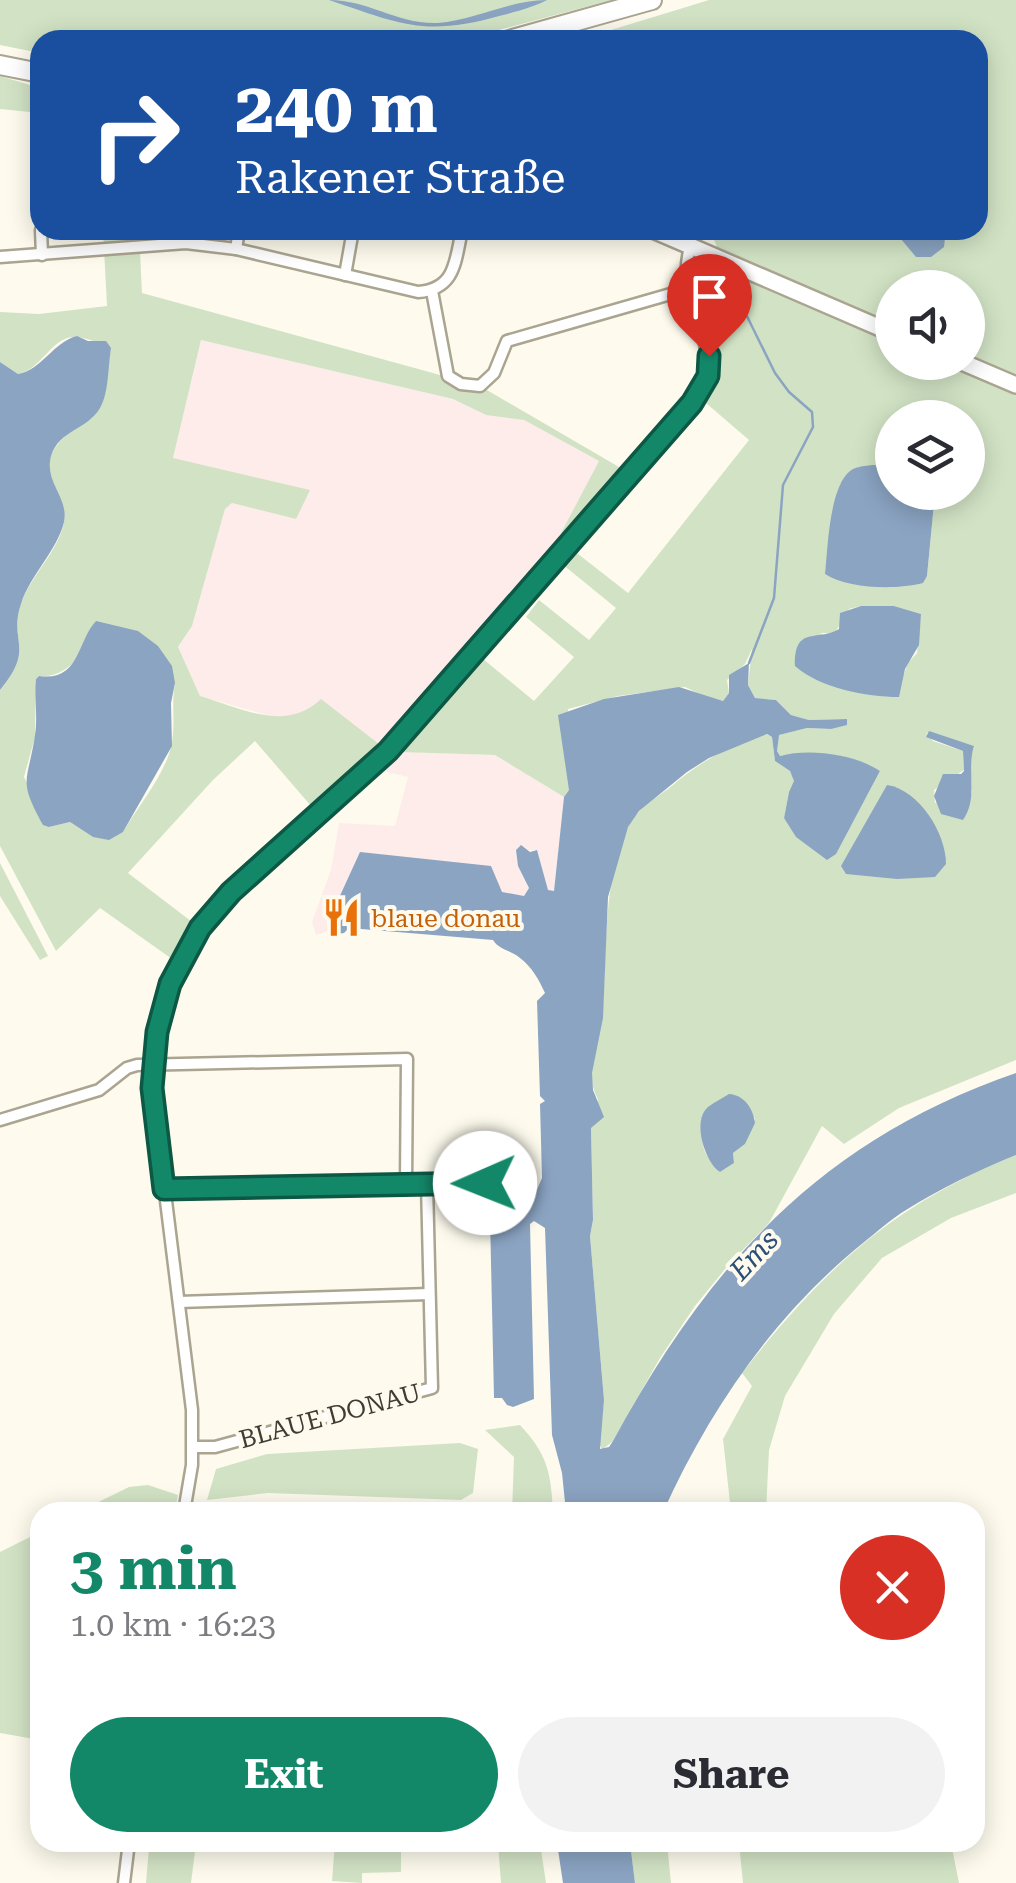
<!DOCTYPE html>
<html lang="en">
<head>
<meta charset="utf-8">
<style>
  :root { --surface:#fff; --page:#f2f2f3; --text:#2b2b33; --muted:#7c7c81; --accent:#138869 }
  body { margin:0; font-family:"Roboto Serif",serif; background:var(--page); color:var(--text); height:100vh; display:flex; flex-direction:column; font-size:38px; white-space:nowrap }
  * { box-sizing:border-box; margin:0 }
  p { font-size:32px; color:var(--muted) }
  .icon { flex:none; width:55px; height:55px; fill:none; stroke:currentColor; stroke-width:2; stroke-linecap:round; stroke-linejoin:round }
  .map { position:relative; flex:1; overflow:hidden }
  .panel { position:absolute; left:30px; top:1502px; width:955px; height:350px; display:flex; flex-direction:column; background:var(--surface); border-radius:30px; box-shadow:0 5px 25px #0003 }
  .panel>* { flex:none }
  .top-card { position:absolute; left:30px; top:30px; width:958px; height:210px; border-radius:30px; box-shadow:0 5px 25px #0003; background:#1a4fa0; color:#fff; overflow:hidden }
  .fabs { position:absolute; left:875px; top:270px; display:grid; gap:20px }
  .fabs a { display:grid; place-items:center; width:110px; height:110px; border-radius:50%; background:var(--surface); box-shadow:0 5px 25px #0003; font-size:50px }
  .pin { position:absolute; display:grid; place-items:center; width:85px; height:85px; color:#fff; margin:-102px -42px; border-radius:50% 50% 50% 0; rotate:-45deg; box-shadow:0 0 10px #0007 }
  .pin .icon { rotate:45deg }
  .me { position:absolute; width:110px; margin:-55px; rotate:269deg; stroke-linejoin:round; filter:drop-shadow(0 0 8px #0008) }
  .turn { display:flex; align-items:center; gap:35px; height:210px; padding:0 40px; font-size:45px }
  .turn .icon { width:130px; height:130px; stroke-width:2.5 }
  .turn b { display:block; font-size:70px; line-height:85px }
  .round { display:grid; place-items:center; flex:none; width:105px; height:105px; border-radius:52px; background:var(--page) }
  .summary { display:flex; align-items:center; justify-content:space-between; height:170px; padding:0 40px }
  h1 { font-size:60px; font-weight:700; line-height:75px; color:var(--accent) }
  .action { display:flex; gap:20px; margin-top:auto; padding:20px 40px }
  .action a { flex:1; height:115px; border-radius:60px; background:var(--accent); color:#fff; font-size:40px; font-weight:700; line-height:115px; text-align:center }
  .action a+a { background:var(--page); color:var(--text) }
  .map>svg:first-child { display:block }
  .industrial { fill:#fdecea }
  .green { fill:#d2e3c5; fill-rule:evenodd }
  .water { fill:#8ba4c2 }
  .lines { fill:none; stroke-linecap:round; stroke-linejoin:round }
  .stream { stroke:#8ba4c2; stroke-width:2.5 }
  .street-casing { stroke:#aaa490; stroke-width:15 }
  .secondary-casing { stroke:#aaa490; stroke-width:20 }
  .primary-casing { stroke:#aaa490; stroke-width:22 }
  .street { stroke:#fff; stroke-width:10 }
  .secondary { stroke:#fff; stroke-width:15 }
  .primary { stroke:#fff; stroke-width:18 }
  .route-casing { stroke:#0c5844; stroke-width:25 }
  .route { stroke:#138869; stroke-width:18 }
  .labels { text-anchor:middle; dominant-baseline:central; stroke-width:8; stroke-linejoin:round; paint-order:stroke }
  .food-label { font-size:25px; fill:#c56008; stroke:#fefbee; text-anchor:start }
  .street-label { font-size:25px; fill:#3f3c34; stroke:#fefbee }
  .water-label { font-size:28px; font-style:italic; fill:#2a4f79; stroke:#fefbee }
</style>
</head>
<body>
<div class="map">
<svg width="1016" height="1883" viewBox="0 0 1016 1883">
  <rect width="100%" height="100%" fill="#fefbee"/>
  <!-- industrial -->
  <polygon class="industrial" points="201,340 453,399 486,415 524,420 599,461 561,533 570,541 389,751 495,755 564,797 554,891 548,891 537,850 516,850 518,866 529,888 524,896 502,893 330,917 331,930 316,935 312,922 331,870 339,823 395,826 408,777 370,768 308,711 281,719 200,696 178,648 192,626 225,509 232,503 296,519 173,458"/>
  <!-- green -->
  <g class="green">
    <polygon points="0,0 612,0 461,40 40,40 40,53 0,45"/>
    <path d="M709,0H1016V378L1008,389L1016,393V1060L899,1108L844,1144L822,1126L769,1223L730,1263L695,1306L660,1358L613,1441L602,1450L599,1443L604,1400L590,1236L593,1220L591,1128L598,1099C582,1072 601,1038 603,1009C607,958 602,853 637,814C647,802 661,795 673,785C698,763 735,742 766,734L772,737L775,761L790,771L795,782L789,792L784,818L836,853L880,771C853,753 811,750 780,756L777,751L778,735L807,728L831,729L846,719L809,720L791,715L776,700L755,698L748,685L752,649L745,664L727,680L729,693L723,701L706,697L685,687L618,696L568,709L569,790L564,797L495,755L401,752L482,658L534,701L574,657L526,617L539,600L589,640L616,608L562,564L573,550L628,593L749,440L706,403L709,356L687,258L727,271L710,230H901V239L946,237V230H978V82L983,84L980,38L616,40L611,30ZM892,288H968V362H892ZM892,418H968V492L935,493L927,576C893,588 858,589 825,574L834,503L841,483L873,465L892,466ZM861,606H894L921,614L917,653L908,663L903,676L820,633H835L849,609ZM926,733L974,746L970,760L972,793L935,803L934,790L964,770L963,751L933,741ZM721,1101L755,1118L745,1144L733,1153L734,1163L720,1172C695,1147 701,1136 713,1105Z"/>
    <polygon points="0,76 40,88 40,113 0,109"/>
    <path d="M103,230H139L142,293L480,386L631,474L570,541L561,533L599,461L524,420L486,415L453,399L201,340L173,458L310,490L296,519L232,503L225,509L192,626L178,647L200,696C241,708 286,733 321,699L388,751L318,814L255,741L213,780L128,873L200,928L179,964L100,908L56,951L0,846V690C36,647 8,642 21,604C29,578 60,549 64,522C66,508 59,497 53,486C35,452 72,430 95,414L98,342C90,341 81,336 73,337C51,338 41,370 18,374L0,362V312L39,314L107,306ZM80,656L175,683C171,704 176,727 171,747C165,774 137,808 123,832L93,837L70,822L49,827L24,777L35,737L36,679L39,676C55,678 70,668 80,656Z"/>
    <polygon points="0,863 48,956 40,960 0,896"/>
    <path d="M1016,1155V1193L951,1218L882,1258L834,1314L785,1396L769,1450L766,1512H731L723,1439L752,1386L742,1373C824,1269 892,1205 1016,1155Z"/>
    <path d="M520,1425C548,1455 551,1473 553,1512H512L514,1457L485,1430Z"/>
    <polygon points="460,1443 478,1449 473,1493 461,1500 268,1493 207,1500 216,1469 267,1454"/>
    <polygon points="148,1485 178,1495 175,1512 78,1512 129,1487"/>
    <polygon points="40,1532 40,1740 0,1733 0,1552"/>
    <polygon points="335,1843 401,1843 401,1872 362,1873 362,1883 332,1881"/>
    <polygon points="498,1843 540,1843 546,1883 501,1883"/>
    <polygon points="630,1843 667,1843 671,1883 635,1883"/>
    <polygon points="739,1843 951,1843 959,1883 743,1883"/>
    <polygon points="149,1847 195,1851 191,1883 146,1883"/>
  </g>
  <!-- water -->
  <g class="water">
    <path d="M329,0C369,0 399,25 438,23C475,20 510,0 547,0C534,7 518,11 503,15C425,37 403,25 329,0Z"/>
    <polygon points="901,230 946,230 944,247 931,257 916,257 901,239"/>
    <path d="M77,336L88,341H106L111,348C108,366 109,393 100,408C87,430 59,430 51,456C44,483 69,497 64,522C57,551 30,575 21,604C8,642 36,647 0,690V362L18,374C42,370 53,342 77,336Z"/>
    <path d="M873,465L892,466V492L935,493L927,576L923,583C896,590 848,589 825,574C828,548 829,488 850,471C857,466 865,466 873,465Z"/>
    <path d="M861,606H894L921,614L919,645L905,669L899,697C866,697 820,688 795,666C794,625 817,642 839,629L840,613Z"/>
    <path d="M96,621L138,631L158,646L172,666L175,683L171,703L172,746L123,832L109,840L93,837L70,822L49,827L43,825C17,778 28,783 35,735C38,716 34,698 36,679L39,676C80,682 77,641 96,621Z"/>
    <path d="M749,663L748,685L755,698L776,700L791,715L809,720L847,719V725L831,729L807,728L779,735L777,751L780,756C809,748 855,754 880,771L836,854L827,860L796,837L784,818L789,792L794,781L790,771L775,761L772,737L767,734L709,758L687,772L639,811L628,827L608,897L603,1018L592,1073L593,1090L604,1117L591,1128L593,1220L590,1236L604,1400L600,1449L609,1447L613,1441C710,1263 820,1141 1016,1073V1155C977,1171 941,1188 906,1210C891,1219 877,1232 863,1243C774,1315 710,1409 663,1512H566L562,1473L552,1435L545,1228L534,1221L530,1224L534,1399L513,1407L507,1405L502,1398H494L490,1217L497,1195L499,1164L521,1160L527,1163L529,1193L536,1192L542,1178L540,1104L545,1101L540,1096L537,1001L545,993C539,980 532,967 520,958C511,950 499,950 493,940L349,928L344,933L337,934L331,930L333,911L360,852L491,866L502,892L524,896L529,888L518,866L516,850L521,845L530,852L537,850L548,890L554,891L564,797L569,790L558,715L604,699L679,687L723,701L729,693V675Z"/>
    <path d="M929,731L974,746C966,771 979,797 963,820L941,814L934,796L943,774H961L964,771L963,751L926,737Z"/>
    <path d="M887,785C919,790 946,833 946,864L935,877L897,879L846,874L841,866Z"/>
    <path d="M729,1094C744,1095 753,1108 755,1123L745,1144L733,1153L734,1163L720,1172C706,1164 691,1121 708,1107C714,1102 723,1098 729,1094Z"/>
    <polygon points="557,1843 630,1843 635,1883 563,1883"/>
  </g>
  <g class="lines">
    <!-- stream -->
    <polyline class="stream" points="735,292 775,373 789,392 812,412 813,427 783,485 774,598 749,663"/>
    <defs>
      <g id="street">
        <polyline points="41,230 42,255"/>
        <polyline points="236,249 239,230"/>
        <path d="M0,257L186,243L236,249L418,292C456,289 455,261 462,230"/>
        <polyline points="345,275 353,230"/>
        <polyline points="432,291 448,376 461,384 480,386 494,373 507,341 688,289"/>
        <polyline points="0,1120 99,1090 127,1068 137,1065 407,1059 406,1184"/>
        <polyline points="164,1189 485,1183"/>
        <polyline points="179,1302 429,1294"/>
        <polyline points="193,1447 215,1447 432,1388 427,1184"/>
        <path d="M184,1512L192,1465V1410L152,1088L157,1032L179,964L200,928L218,905L388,751L700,393C725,340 674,301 690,248"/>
        <polyline points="124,1883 129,1842"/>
      </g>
      <g id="secondary">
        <polyline points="653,230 892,333"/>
        <polyline points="962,362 1016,385"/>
      </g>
      <g id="primary">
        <polyline points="509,40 652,0"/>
        <polyline points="0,65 40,73"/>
      </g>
    </defs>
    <!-- street casing -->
    <use href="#street" class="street-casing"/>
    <!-- secondary casing -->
    <use href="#secondary" class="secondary-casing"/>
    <!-- primary casing -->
    <use href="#primary" class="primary-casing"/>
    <!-- street -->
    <use href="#street" class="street"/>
    <!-- secondary -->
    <use href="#secondary" class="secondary"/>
    <!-- primary -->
    <use href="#primary" class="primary"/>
  </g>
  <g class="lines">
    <defs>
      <polyline id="route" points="485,1183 164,1189 152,1088 157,1032 170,984 200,928 231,892 388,751 692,403 708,376 709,356"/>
    </defs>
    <!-- route casing -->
    <use href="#route" class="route-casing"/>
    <!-- route -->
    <use href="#route" class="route"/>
  </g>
  <!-- icons -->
  <defs>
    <symbol id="restaurant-bare" viewBox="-9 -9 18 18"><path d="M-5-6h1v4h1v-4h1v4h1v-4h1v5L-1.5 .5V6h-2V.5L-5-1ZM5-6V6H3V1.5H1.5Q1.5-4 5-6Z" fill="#e8710a" stroke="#fefbee" stroke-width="2.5" paint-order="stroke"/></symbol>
  </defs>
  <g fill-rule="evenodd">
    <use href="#restaurant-bare" x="314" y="890" width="55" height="55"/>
  </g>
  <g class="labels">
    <!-- food labels -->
    <g class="food-label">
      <text x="371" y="918">blaue donau</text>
    </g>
    <!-- street labels -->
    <g class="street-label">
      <text transform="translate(330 1416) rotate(-15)">BLAUE DONAU</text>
    </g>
    <!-- water labels -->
    <g class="water-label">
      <text transform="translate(754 1255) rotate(-47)">Ems</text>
    </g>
  </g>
</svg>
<div class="fabs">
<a><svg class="icon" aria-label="sound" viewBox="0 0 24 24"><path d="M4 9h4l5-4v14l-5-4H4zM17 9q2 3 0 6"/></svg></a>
<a><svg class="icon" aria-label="layers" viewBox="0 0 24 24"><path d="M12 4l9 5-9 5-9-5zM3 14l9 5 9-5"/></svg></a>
</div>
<div class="pin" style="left:709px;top:356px;background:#d93025"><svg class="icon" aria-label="arrive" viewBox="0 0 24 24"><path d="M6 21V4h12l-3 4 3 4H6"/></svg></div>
<svg class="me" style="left:485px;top:1183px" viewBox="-20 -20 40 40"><circle r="19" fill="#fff"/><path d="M0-13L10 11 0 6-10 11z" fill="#138869"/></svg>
<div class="top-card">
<div class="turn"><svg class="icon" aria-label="right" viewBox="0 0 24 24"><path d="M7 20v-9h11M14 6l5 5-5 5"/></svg><div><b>240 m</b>Rakener Straße</div></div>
</div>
<section class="panel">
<div class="summary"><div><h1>3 min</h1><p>1.0 km · 16:23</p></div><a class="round" style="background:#d93025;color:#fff"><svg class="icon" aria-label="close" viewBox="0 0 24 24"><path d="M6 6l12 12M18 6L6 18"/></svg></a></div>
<div class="action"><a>Exit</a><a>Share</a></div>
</section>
</div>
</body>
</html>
